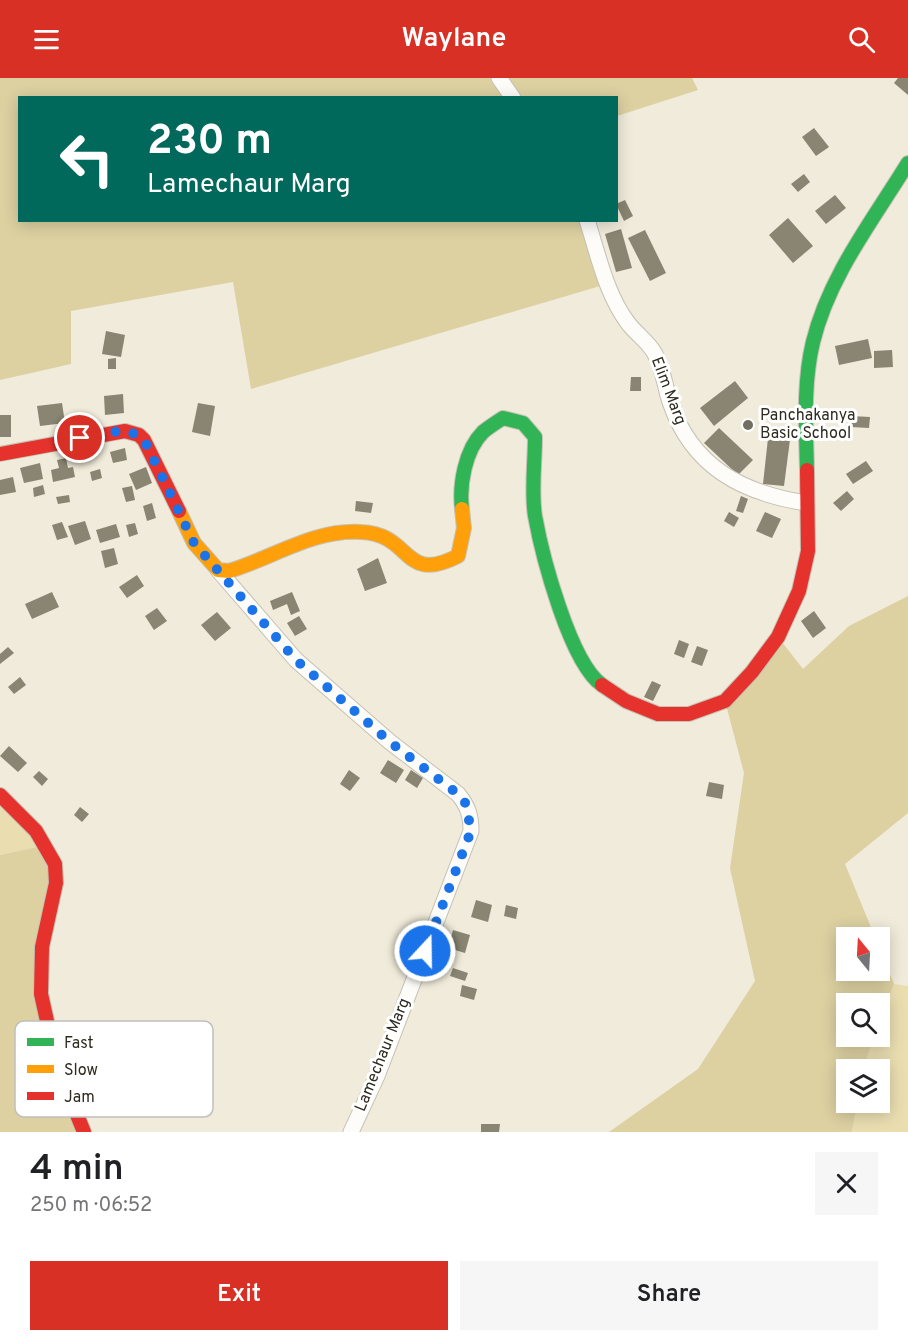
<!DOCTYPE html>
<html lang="en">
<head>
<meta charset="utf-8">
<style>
  :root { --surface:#fff; --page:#f6f6f6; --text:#202124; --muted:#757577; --accent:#d93025 }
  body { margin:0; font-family:Overpass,sans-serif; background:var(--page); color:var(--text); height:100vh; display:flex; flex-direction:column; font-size:22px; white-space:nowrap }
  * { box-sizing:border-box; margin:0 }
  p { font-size:20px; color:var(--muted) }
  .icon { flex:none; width:33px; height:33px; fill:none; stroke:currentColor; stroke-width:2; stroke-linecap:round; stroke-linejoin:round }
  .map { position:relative; height:1054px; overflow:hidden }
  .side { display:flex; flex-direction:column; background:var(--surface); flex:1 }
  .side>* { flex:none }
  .banner { position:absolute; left:18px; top:18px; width:600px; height:126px; border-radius:0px; box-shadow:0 3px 15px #0003; background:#00695c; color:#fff; overflow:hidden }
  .needle { width:39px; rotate:342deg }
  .fabs { position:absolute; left:836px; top:849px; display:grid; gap:12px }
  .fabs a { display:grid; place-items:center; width:54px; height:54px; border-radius:0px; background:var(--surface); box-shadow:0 3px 15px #0003; font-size:30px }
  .pin { position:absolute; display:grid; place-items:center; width:51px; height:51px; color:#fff; margin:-26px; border:3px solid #fff; border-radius:50%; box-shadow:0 2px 6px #0007 }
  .me { position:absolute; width:66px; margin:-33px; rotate:21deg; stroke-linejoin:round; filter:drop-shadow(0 0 4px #0008) }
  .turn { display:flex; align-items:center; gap:21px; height:126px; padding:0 30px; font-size:27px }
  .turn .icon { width:78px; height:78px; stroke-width:2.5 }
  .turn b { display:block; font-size:42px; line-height:51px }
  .round { display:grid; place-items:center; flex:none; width:63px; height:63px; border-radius:0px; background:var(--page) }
  .overview { display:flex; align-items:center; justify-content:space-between; height:102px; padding:0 30px }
  h1 { font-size:36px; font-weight:600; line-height:45px }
  .cta { display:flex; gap:12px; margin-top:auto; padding:12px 30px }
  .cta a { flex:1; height:69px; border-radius:0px; background:var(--accent); color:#fff; font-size:24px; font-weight:600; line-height:69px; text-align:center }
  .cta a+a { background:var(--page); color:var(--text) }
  header { display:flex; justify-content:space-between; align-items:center; height:78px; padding:0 30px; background:var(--accent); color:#fff; font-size:27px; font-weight:600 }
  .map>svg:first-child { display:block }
  .green { fill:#eadeb1 }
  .forest { fill:#ddd1a2 }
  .building { fill:#898572 }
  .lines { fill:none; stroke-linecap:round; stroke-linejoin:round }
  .street-casing { stroke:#c5c1b3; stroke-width:17 }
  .fast-casing { stroke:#c5c1b3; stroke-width:16 }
  .slow-casing { stroke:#c5c1b3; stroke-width:16 }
  .jam-casing { stroke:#c5c1b3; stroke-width:16 }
  .street { stroke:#fdfcf9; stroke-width:15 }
  .fast { stroke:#30b455; stroke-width:14 }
  .slow { stroke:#ff9f0a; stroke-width:14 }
  .jam { stroke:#e5322d; stroke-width:14 }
  .route { stroke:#1a73e8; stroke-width:10; stroke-dasharray:0 18 }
  .poi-dot { fill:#726e60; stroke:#fff; stroke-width:2 }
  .labels { text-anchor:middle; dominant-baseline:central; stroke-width:6; stroke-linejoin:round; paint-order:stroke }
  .street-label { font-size:16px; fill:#2e2b1f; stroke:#fff }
  .poi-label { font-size:16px; fill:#2e2b1f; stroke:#fff; text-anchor:start }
  .key { fill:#fff; stroke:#c0bfbc; stroke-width:1.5 }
  .key-label { font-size:16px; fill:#2e2b1f }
</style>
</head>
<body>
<header><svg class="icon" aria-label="menu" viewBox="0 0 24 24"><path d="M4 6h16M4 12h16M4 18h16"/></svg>Waylane<svg class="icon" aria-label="search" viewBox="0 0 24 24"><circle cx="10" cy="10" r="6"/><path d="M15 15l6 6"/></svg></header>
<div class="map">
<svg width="908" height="1054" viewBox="0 0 908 1054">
  <rect width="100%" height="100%" fill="#f0ebda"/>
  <!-- green -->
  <g class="green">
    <polygon points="0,717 46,767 0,777"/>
    <polygon points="894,906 908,908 908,1054 852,1054 857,1025 879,1024 879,992 863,991 874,959 879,958 879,947"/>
  </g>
  <!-- forest -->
  <g class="forest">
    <polygon points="0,0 692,0 698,12 617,38 616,20 20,20 20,142 587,143 607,206 251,311 233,204 71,233 71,286 0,302"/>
    <polygon points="908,518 908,735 845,786 875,859 846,860 846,892 879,892 879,869 894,906 879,947 879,926 846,926 846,958 874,959 863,991 846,992 846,1024 857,1025 852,1054 609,1054 698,991 755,903 730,790 744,695 725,623 778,559 803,591 849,548"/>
    <polygon points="46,767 57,797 43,927 84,1054 0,1054 0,777"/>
  </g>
  <!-- building -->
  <g class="building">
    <polygon points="898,0 908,0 908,17 894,5"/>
    <polygon points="814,50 829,69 816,78 802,59"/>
    <polygon points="804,96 810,104 798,114 791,106"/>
    <polygon points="835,117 846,130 826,146 815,133"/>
    <polygon points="625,122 633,138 624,143 616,126"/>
    <polygon points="788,140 813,168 793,185 769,157"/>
    <polygon points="621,151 632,190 616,194 605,156"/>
    <polygon points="645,152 666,195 650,203 628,160"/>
    <polygon points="106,253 125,257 121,279 102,276"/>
    <polygon points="868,261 872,280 839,287 835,268"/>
    <polygon points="892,272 893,289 874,290 874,273"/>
    <polygon points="116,280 116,291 108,291 108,281"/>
    <polygon points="631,299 641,299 641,313 630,313"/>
    <polygon points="735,303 748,320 714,348 700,330"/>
    <polygon points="123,316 124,335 105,337 104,318"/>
    <polygon points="62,325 65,345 40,348 37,328"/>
    <polygon points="198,325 215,328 210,358 192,354"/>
    <rect x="0" y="337" width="11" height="22"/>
    <polygon points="851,338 870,339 869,350 851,349"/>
    <polygon points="719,350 753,382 738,397 704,365"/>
    <polygon points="769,351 791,354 784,408 763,406"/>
    <polygon points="125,370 127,382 113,385 110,374"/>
    <polygon points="66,380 68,390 73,389 75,399 53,404 51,392 59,390 57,382"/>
    <polygon points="866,383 873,393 853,406 846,396"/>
    <polygon points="40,385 43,401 24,405 20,390"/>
    <polygon points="146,389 152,405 136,412 129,396"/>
    <polygon points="100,391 102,400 92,403 90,394"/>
    <polygon points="13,399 16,414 0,417 0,402"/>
    <polygon points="43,407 45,416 34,419 33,410"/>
    <polygon points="132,408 135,422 126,424 122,410"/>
    <polygon points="847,413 854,421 841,433 833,425"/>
    <polygon points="69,417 70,424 58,426 56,419"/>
    <polygon points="741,418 748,421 743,435 736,433"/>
    <polygon points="356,423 373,425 371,435 355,433"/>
    <polygon points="152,425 156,440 147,443 143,428"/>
    <polygon points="729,434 739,440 734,449 724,443"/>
    <polygon points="765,434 781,441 772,460 756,453"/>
    <polygon points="85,443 91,461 75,467 68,448"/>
    <polygon points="62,444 68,459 57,462 52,447"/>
    <polygon points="135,445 138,456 129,459 126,447"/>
    <polygon points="116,446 120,459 100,465 96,452"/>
    <polygon points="114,470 118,486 105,490 101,473"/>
    <polygon points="378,480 387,505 365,513 357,491"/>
    <polygon points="137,497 144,508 127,520 119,509"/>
    <polygon points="52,514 59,529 32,541 25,526"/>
    <polygon points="292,514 300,533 291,537 287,526 273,532 270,523"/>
    <polygon points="157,530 167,543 154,552 145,538"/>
    <polygon points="814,533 826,550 813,560 801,543"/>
    <polygon points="217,534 231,550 215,563 201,547"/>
    <polygon points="299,538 307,551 295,558 287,545"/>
    <polygon points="679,562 689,566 684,580 674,576"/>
    <polygon points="697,568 708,572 702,588 691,584"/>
    <polygon points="8,569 14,575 0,586 0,576"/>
    <polygon points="20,599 26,607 14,616 8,609"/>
    <polygon points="652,603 661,607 653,623 644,619"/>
    <polygon points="9,668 27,685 18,694 0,678"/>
    <polygon points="388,682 404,692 396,705 380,695"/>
    <polygon points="349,692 360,700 350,713 340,706"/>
    <polygon points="411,692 423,700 417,710 405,702"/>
    <polygon points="39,693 48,701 42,708 33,699"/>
    <polygon points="709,704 724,707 722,721 706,718"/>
    <polygon points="80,729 89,736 82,744 74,737"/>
    <polygon points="476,822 492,827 488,844 471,839"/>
    <polygon points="506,827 518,830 516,841 504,838"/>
    <polygon points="453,852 470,857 465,875 448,870"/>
    <polygon points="453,890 468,895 465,903 450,898"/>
    <polygon points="462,907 477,911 474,922 460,918"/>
    <polygon points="481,1046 500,1046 499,1054 481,1054"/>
  </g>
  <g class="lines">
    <defs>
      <g id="street">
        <polyline points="499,0 513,20"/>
        <path d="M587,142C598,176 606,216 628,245C636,256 649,264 655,276C663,290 665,309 670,324C692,389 742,415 806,425"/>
        <path d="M218,492L296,582L390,664L458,716C468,728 471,738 471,753L377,998L351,1054"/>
      </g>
      <g id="fast">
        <path d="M807,392C806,350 803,305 813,264C829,198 873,142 908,85"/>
        <path d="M462,431C459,407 465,372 483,354C489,349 497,344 503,340L523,345L535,359C535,384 531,413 535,438C542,477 570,585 602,607"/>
      </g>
      <path id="slow" d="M179,433L194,465L218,492L229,493C273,480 313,451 361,454C413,456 402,507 458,478L464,450L462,431"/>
      <g id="jam">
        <polyline points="0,376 125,353 139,357 144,362 179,433"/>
        <polyline points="602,607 626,623 658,636 689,636 725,623 752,594 778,559 799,513 808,473 807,392"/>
        <polyline points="0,717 36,753 55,786 56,805 42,869 41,916 57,988 84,1054"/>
      </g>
    </defs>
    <!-- street casing -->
    <use href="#street" class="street-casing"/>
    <!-- fast casing -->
    <use href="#fast" class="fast-casing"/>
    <!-- slow casing -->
    <use href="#slow" class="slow-casing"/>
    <!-- jam casing -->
    <use href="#jam" class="jam-casing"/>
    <!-- street -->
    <use href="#street" class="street"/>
    <!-- fast -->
    <use href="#fast" class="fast"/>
    <!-- slow -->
    <use href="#slow" class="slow"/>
    <!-- jam -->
    <use href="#jam" class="jam"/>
  </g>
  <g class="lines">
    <!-- route -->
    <path class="route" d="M80,360C100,357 128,346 144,362L194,465L296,582L390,664L458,716L466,726L471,753L425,873"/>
  </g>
  <!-- markers -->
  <circle class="poi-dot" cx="748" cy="347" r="6"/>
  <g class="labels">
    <!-- street labels -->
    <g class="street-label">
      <text transform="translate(668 313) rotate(69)">Elim Marg</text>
      <text transform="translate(383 977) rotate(-68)">Lamechaur Marg</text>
    </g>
    <!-- poi labels -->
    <g class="poi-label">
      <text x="760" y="338">Panchakanya<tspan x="760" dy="18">Basic School</tspan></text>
    </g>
  </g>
  <!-- legend -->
  <rect x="15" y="943" width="198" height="96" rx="9" class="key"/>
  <rect x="27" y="960" width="27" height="8" fill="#30b455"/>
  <rect x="27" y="987" width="27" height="8" fill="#ff9f0a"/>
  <rect x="27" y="1014" width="27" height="8" fill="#e5322d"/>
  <g class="key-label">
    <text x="64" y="970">Fast</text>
    <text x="64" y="997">Slow</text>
    <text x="64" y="1024">Jam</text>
  </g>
</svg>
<div class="fabs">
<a><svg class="needle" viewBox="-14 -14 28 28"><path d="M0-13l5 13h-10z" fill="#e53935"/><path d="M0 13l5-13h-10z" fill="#757577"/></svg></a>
<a><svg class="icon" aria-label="search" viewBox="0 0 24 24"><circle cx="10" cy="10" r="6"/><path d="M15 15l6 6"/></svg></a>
<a><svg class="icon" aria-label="layers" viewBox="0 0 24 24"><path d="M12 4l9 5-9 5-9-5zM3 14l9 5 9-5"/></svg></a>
</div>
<div class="pin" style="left:80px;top:360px;background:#d93025"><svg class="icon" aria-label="arrive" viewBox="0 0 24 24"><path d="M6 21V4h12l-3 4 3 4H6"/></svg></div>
<svg class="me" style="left:425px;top:873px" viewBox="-20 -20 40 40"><circle r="17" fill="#1a73e8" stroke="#fff" stroke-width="3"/><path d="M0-11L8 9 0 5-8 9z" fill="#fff"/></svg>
<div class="banner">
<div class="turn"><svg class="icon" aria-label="left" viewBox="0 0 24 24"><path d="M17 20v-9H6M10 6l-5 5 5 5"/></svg><div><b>230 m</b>Lamechaur Marg</div></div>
</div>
</div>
<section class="side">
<div class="overview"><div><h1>4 min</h1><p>250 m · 06:52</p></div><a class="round"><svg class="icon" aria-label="close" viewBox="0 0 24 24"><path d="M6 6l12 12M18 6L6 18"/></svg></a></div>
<div class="cta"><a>Exit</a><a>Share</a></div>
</section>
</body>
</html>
